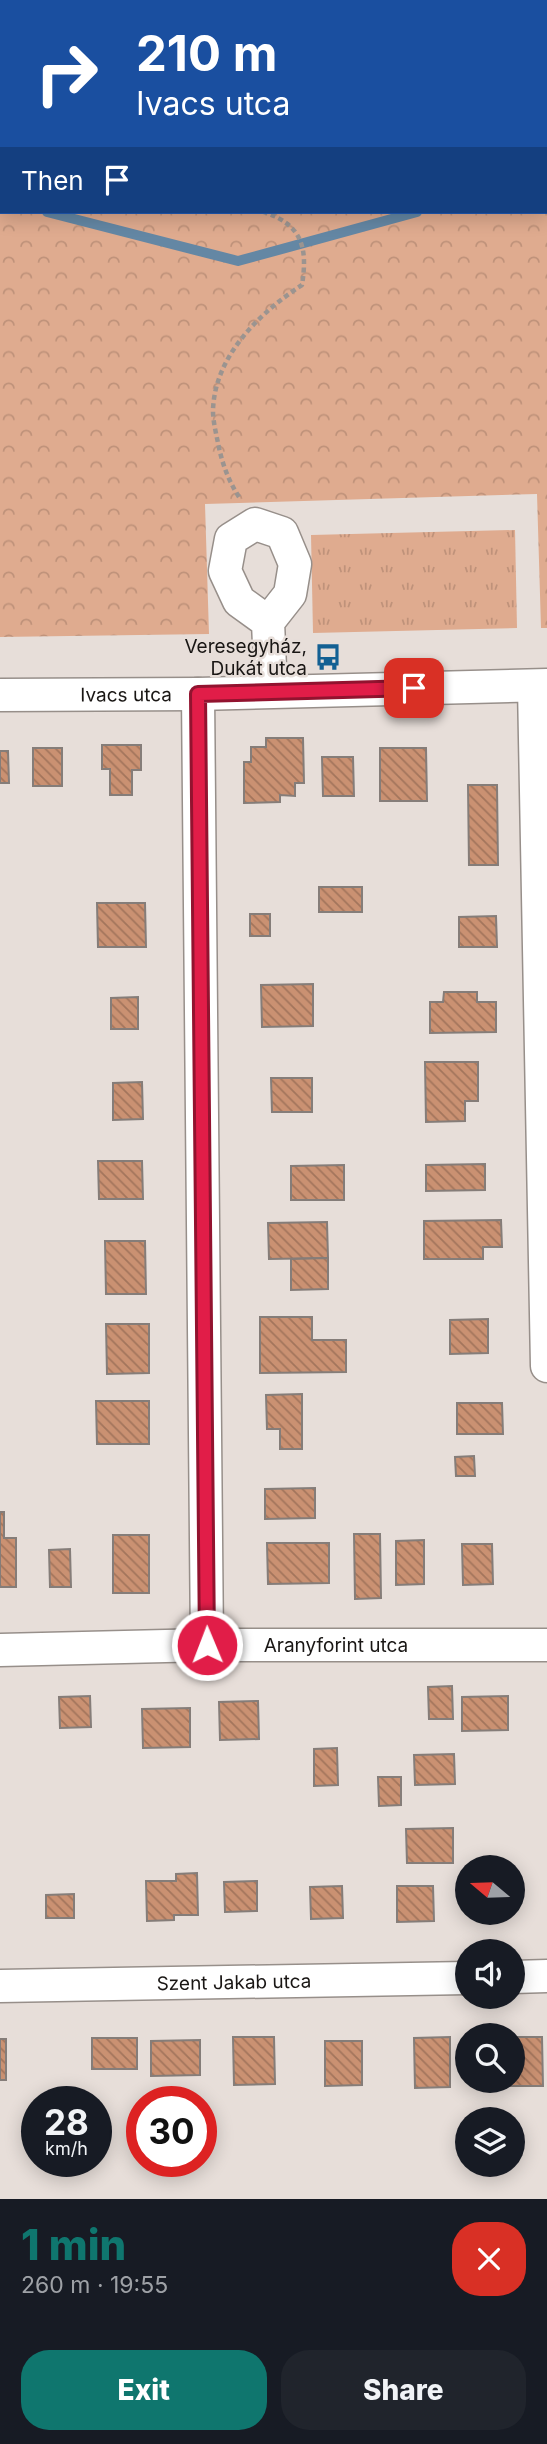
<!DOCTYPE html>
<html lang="en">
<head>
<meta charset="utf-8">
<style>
  :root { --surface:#171b24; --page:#20242c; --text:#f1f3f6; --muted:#9ea1a6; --accent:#0f766e }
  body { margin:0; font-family:Inter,sans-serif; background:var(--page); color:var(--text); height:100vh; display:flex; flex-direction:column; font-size:26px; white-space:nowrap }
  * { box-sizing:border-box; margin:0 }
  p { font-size:23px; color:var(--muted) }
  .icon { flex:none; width:38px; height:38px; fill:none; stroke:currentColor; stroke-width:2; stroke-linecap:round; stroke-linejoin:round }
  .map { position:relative; height:2199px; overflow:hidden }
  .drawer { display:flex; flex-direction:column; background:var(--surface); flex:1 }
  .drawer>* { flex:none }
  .hud { position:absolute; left:0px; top:0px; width:548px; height:214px; box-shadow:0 4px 18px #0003; background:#1a4fa0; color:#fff; overflow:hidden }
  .needle { width:46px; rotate:289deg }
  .controls { position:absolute; left:455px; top:1855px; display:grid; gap:14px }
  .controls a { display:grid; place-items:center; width:70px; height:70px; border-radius:50%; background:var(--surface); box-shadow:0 4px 18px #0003; font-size:35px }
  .speed { position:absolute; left:21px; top:2086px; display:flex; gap:14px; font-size:35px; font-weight:700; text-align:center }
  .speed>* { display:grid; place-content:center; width:91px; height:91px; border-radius:50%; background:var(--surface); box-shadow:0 4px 18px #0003; line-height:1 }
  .speed small { font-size:18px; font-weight:400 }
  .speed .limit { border:10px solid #d22; background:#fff; color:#111 }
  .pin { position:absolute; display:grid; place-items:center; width:60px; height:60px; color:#fff; margin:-30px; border-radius:14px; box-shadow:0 4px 10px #0006 }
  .me { position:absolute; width:77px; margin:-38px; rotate:359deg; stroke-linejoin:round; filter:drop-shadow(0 0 5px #0008) }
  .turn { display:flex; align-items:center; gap:24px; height:147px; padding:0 21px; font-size:32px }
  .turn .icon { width:91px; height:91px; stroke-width:2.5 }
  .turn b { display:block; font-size:49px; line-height:60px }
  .then { display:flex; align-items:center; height:66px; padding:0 21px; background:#0003; gap:14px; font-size:26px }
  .round { display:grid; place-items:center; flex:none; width:74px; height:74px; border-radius:28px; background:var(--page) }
  .head { display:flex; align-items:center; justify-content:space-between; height:119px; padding:0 21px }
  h1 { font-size:42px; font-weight:800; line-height:52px; color:var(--accent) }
  .primary-button { display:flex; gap:14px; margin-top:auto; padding:14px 21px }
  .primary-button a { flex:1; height:80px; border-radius:28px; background:var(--accent); color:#fff; font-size:28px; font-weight:800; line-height:80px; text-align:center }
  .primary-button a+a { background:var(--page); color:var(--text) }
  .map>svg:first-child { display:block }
  .forest { fill:url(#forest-crowns); fill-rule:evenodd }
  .park { fill:url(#park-tufts) }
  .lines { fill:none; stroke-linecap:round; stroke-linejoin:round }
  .stream { stroke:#6487a4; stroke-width:10 }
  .building { fill:url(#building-back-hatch); stroke:#857d79; stroke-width:2 }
  .minor-casing { stroke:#978f8a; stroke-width:35 }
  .path { stroke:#9b9490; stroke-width:4.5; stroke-dasharray:5 3.5; stroke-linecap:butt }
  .minor { stroke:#fff; stroke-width:32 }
  .route-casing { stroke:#92132f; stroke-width:18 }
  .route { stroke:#e11d48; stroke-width:12 }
  .labels { text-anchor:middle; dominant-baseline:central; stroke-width:5; stroke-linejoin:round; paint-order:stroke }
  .poi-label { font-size:19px; fill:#191614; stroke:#e7ded9; text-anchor:end }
  .street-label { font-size:19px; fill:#191614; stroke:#e7ded9 }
</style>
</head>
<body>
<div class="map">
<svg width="547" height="2199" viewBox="0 0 547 2199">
  <defs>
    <pattern id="forest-crowns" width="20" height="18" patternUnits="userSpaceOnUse" patternTransform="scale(1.75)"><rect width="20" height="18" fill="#dfab8f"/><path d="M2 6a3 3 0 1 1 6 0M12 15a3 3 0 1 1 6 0" fill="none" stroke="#bf927a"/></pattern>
    <pattern id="park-tufts" width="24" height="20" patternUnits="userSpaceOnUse" patternTransform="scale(1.75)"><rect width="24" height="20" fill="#dfab8f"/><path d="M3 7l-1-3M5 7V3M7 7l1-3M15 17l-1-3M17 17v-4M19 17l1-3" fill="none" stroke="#bf927a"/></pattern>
    <pattern id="building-back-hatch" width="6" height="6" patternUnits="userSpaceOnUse" patternTransform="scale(1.75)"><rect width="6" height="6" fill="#ca9172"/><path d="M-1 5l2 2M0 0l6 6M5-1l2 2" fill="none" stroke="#a3755c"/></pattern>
  </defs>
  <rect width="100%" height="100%" fill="#e7ded9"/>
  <!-- forest -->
  <path class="forest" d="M0,0H547V628H541L537,494L205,504L209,634L0,637ZM2,2H546V212H2Z"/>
  <!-- park -->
  <polygon class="park" points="515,530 517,628 313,633 311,535"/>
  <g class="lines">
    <!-- stream -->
    <g class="stream">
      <polyline points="546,177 547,176"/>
      <polyline points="0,200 2,200"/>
      <polyline points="47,212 238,261 417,212"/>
    </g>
  </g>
  <!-- building -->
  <g class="building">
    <polygon points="266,738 303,738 304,783 295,783 295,796 280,795 280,802 244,803 244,762 251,762 251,747 266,747"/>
    <polygon points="102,745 141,745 141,770 132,770 132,795 110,795 110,769 102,769"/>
    <rect x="33" y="748" width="29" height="38"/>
    <polygon points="380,748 426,748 427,801 380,801"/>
    <polygon points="0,751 8,751 9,783 0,783"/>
    <polygon points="322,757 353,757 354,796 323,796"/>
    <polygon points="468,785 497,785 498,865 469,865"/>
    <rect x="319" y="887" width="43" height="25"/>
    <polygon points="97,903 145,903 146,947 98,947"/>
    <rect x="250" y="914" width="20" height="22"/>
    <polygon points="496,916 497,947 459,947 459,917"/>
    <polygon points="313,984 313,1026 262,1027 261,985"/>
    <polygon points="444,992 477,992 477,1002 496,1002 496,1032 430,1033 430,1002 443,1002"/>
    <polygon points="138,997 138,1029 111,1029 111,998"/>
    <polygon points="425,1062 478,1062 478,1101 465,1101 465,1121 426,1122"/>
    <polygon points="271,1078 312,1078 312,1112 272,1112"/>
    <polygon points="142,1082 143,1119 113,1120 113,1083"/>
    <polygon points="98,1161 142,1161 143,1199 99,1199"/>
    <polygon points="485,1164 485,1190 426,1191 426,1165"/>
    <polygon points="344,1165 344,1200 291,1200 291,1166"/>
    <polygon points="501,1220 502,1247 483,1247 483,1259 424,1259 424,1221"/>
    <polygon points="327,1222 328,1258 269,1259 268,1223"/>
    <polygon points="105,1241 145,1241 146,1294 106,1294"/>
    <polygon points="328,1258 328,1289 291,1290 291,1259"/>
    <polygon points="260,1317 312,1317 312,1340 346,1340 346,1372 260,1373"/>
    <polygon points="488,1319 488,1353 450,1354 450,1320"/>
    <polygon points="106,1324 149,1324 149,1373 107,1374"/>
    <polygon points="302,1394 302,1449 280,1449 280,1429 267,1429 266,1395"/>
    <polygon points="96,1401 149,1401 149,1444 97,1444"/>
    <polygon points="457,1403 502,1403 503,1434 457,1434"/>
    <polygon points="474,1456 475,1476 456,1476 455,1457"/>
    <polygon points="315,1488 315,1518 265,1519 265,1489"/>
    <polygon points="0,1512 4,1512 4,1538 16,1538 16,1587 0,1587"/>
    <polygon points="354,1534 380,1534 381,1598 355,1599"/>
    <rect x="113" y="1535" width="36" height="58"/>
    <polygon points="424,1540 424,1584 396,1585 396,1541"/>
    <polygon points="267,1543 329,1543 329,1583 268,1584"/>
    <polygon points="462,1544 492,1544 493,1584 463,1585"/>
    <polygon points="70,1549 71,1587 50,1587 49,1550"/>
    <polygon points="452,1686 453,1719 429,1719 428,1687"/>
    <polygon points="90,1696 91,1727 60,1728 59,1697"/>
    <polygon points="508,1696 508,1730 462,1731 462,1697"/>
    <polygon points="258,1701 259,1739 220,1740 219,1702"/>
    <polygon points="190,1708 190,1747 143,1748 142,1709"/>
    <polygon points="337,1748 338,1785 314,1786 314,1749"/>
    <polygon points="454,1754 455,1784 415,1785 414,1755"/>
    <polygon points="378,1777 401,1777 401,1805 379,1806"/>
    <polygon points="453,1828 453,1863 407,1863 406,1829"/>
    <polygon points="197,1873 198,1915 174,1915 174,1920 147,1921 146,1881 176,1881 176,1874"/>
    <polygon points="257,1881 257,1911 225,1912 224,1882"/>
    <polygon points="342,1886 343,1918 311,1919 310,1887"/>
    <polygon points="397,1886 433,1886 434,1921 397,1922"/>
    <polygon points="74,1894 74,1918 46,1918 46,1895"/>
    <polygon points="233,2037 274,2037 275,2084 234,2085"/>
    <polygon points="450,2037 450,2087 415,2088 414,2038"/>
    <polygon points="513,2037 542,2037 543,2086 508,2086 508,2081 513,2081"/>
    <rect x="92" y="2038" width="45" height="31"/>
    <rect x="0" y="2039" width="6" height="41"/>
    <polygon points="200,2040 200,2075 151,2076 151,2041"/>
    <polygon points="325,2041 362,2041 362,2085 325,2086"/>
  </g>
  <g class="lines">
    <defs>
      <g id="minor">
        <polyline points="268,622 239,601 225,571 231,539 255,524 282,533 295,564 290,594 268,622 271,691"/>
        <polyline points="534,686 547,1366"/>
        <polyline points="198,694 207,1645"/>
        <path id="s1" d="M0,695L198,694L547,685"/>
        <path id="s2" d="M0,1650L207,1645H547"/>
        <polyline points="513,1977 547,1976"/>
        <path id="s3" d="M0,1986L467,1978"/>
      </g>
    </defs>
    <!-- minor casing -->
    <use href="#minor" class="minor-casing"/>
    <!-- path -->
    <g class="path">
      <polyline points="196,0 196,2"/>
      <polyline points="0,143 2,143"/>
      <path d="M239,497C228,480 222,463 218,443C216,433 213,421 213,411C214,357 259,313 302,285C308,247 302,225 264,212"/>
    </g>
    <!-- minor -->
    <use href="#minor" class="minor"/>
  </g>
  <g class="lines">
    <defs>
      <polyline id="route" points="207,1645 198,694 414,688"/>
    </defs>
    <!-- route casing -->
    <use href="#route" class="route-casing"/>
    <!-- route -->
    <use href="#route" class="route"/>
  </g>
  <!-- icons -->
  <defs>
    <symbol id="bus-bare" viewBox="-9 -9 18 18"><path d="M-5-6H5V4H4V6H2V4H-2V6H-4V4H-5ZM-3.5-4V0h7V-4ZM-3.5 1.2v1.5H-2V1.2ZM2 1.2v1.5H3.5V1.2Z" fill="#136093" stroke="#e7ded9" stroke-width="2.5" paint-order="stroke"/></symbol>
  </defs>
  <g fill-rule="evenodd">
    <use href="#bus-bare" x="309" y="638" width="38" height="38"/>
  </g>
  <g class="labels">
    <!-- poi labels -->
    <g class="poi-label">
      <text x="307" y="646">Veresegyház,<tspan x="307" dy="22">Dukát utca</tspan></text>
    </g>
    <!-- street labels -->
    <g class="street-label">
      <text stroke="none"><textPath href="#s1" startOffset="126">Ivacs utca</textPath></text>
      <text stroke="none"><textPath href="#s2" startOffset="336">Aranyforint utca</textPath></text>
      <text stroke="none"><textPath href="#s3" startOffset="234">Szent Jakab utca</textPath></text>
    </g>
  </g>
</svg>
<div class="controls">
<a><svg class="needle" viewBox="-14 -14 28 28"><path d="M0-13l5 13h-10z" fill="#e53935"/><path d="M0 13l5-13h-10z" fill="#9ea1a6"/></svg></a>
<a><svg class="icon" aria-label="sound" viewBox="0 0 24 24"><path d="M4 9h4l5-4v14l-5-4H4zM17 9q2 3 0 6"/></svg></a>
<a><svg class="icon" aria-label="search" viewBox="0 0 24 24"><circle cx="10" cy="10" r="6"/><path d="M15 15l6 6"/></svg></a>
<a><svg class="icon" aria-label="layers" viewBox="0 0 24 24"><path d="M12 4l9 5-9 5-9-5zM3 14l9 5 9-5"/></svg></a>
</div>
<div class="speed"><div>28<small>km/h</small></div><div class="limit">30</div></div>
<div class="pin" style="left:414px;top:688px;background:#d93025"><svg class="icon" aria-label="arrive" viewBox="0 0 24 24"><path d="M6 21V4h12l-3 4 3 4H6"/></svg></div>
<svg class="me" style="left:207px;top:1645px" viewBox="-20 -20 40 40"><circle r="17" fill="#e11d48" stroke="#fff" stroke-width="3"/><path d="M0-11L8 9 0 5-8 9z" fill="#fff"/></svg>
<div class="hud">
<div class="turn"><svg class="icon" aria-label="right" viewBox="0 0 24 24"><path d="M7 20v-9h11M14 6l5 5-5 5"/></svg><div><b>210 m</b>Ivacs utca</div></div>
<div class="then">Then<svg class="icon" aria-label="arrive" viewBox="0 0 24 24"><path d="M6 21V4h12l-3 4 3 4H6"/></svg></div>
</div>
</div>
<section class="drawer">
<div class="head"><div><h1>1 min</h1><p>260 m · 19:55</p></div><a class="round" style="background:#d93025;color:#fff"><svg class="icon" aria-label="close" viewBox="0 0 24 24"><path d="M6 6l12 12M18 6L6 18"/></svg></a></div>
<div class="primary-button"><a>Exit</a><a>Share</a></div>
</section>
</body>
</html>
